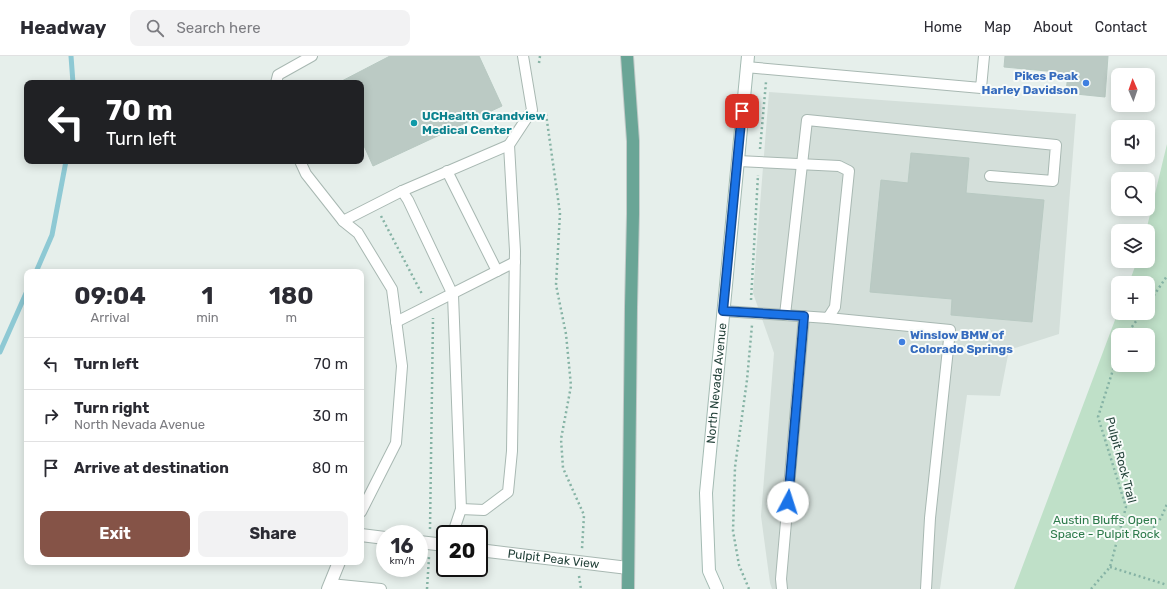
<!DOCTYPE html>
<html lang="en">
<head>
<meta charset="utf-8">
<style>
  :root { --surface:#fff; --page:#f2f2f3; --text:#2b2b33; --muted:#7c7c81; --line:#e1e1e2; --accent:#855347 }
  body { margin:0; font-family:Rubik,sans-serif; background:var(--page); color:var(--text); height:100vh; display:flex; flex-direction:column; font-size:15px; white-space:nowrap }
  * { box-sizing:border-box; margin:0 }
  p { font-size:13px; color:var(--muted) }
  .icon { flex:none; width:22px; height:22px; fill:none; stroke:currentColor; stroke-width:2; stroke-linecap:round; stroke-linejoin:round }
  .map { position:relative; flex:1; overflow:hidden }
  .details { position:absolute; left:24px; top:213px; width:340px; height:296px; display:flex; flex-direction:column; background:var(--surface); border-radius:8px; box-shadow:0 2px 10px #0003 }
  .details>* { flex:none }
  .guide { position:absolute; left:24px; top:24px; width:340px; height:84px; border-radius:8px; box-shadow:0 2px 10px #0003; background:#202124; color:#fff; overflow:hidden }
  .needle { width:26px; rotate:358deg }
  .fabs { position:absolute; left:1111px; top:12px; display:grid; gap:8px }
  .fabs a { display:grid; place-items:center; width:44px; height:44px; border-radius:8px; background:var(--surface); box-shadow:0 2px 10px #0003; font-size:20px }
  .speed { position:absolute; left:376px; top:469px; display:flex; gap:8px; font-size:20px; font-weight:700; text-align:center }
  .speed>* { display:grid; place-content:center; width:52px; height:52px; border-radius:50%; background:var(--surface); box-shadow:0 2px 10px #0003; line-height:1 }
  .speed small { font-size:10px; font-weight:400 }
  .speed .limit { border:2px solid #111; border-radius:6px; background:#fff; color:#111 }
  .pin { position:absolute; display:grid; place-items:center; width:34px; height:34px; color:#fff; margin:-17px; border-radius:8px; box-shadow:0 2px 6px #0006 }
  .me { position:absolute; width:44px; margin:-22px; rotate:5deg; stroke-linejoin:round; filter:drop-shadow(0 0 3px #0008) }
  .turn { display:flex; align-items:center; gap:14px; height:84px; padding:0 16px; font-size:18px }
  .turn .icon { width:52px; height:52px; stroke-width:2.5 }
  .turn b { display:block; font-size:28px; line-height:34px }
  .eta { display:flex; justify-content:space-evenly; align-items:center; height:68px; text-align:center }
  .eta b { font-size:24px; font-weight:700; line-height:28px }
  .button { display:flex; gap:8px; margin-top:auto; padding:8px 16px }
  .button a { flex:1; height:46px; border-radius:8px; background:var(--accent); color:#fff; font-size:16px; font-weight:700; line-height:46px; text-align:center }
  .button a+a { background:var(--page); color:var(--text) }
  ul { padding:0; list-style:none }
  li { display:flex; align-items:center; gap:12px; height:52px; padding:0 16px; border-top:1px solid var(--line) }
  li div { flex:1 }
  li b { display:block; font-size:15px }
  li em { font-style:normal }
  header { display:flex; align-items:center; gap:24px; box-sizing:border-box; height:56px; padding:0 20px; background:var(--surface); border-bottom:1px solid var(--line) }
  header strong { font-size:19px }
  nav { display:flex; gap:22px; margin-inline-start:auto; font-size:14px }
  .search { width:280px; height:36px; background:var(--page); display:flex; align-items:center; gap:10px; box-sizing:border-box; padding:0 14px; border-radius:8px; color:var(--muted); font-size:15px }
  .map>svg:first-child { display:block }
  .built { fill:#d4dfda }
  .green { fill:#bfe0c8; fill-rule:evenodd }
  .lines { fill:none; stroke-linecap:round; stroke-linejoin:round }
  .stream { stroke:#8ec9d4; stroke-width:5 }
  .building { fill:#bbcac4; stroke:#b8c9c2 }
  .service-casing { stroke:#a8b8b2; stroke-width:12 }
  .minor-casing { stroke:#a8b8b2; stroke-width:14 }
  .secondary-casing { stroke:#a4bbb3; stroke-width:14 }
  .primary-casing { stroke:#c2cac8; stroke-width:14 }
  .path { stroke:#86b3a5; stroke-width:2.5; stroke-dasharray:2 3; stroke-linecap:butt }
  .service { stroke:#fff; stroke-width:10 }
  .minor { stroke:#fff; stroke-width:12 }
  .secondary { stroke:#fff; stroke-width:12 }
  .primary { stroke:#6aa596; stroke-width:12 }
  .route-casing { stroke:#114b97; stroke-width:10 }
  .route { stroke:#1a73e8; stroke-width:7 }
  .shop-dot { fill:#3f7fe0; stroke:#f7fbf9; stroke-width:1.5 }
  .culture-dot { fill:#0f9aa8; stroke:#f7fbf9; stroke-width:1.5 }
  .labels { text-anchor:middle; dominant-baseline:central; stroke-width:4; stroke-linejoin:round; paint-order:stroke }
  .shop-label { font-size:12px; font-weight:bold; fill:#366cbe; stroke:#f7fbf9; text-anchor:end }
  .culture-label { font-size:12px; font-weight:bold; fill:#0d838f; stroke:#f7fbf9; text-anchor:start }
  .street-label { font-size:12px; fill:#24423a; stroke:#f7fbf9 }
  .park-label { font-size:12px; fill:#2d7a4b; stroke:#f7fbf9 }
</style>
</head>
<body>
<header>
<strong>Headway</strong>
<div class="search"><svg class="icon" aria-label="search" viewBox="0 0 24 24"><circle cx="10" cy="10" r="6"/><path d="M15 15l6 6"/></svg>Search here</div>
<nav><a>Home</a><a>Map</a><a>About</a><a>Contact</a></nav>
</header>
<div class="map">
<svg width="1167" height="533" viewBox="0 0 1167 533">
  <rect width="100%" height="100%" fill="#e6efeb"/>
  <!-- built -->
  <polygon class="built" points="769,36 1076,58 1059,278 1009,294 1000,340 967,339 940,533 772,533 770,527 761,460 774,297 753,237"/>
  <!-- green -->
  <path class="green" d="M1167,88V533H1014L1118,256V257H1148V227H1129L1137,205H1148V175H1146ZM1118,279H1148V309H1118Z"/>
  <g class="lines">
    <!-- stream -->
    <g class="stream">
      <polyline points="71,0 73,27"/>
      <polyline points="36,216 52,179 66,105"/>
      <polyline points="0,296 27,235"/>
    </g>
  </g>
  <!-- building -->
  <g class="building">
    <polygon points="390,0 479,0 502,50 373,110 361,83 361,27 338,27"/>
    <polygon points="1005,0 1108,0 1105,41 1066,37 1068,17 1004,11"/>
    <polygon points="911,97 969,102 966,137 1044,144 1032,266 951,259 952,243 870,236 881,124 908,127"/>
  </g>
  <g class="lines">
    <defs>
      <g id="service">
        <polyline points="746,11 981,32 984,0"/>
        <polyline points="276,27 278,19 312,0"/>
        <polyline points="300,105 306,118 343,165 358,177 392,233 402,310 396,387 361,456"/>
        <polyline points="447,115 497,215"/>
        <polyline points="402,135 408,144 453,239 461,453"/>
        <polyline points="343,165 402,135 509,89"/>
        <polyline points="723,255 828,262 835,251 849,115 839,110 738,105"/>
        <polyline points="785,259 807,64 1056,89 1053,125 990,120"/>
        <polyline points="828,262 950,274 930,462 926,533"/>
        <polyline points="396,266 515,206"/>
        <polyline points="454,478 455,471 461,453 484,454 508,436 512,395 515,195 509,89 532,54 523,0"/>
        <polyline points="330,528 381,533"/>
        <polyline points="782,533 781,523 804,260"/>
      </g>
      <g id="minor">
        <polyline points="361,479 385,482"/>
        <polyline points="419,486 445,489"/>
        <path id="s1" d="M479,494L628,512"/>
        <polyline points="328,533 339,506"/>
      </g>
      <g id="secondary">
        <path id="s2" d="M717,533L709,515L706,437L748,0"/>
      </g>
      <polyline id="primary" points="627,0 633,85 633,158 631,251 628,533"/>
    </defs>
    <!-- service casing -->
    <use href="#service" class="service-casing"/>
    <!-- minor casing -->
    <use href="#minor" class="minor-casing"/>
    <!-- secondary casing -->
    <use href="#secondary" class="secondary-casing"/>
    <!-- primary casing -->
    <use href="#primary" class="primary-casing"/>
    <!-- path -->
    <g class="path">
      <polyline points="539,7 540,0"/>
      <polyline points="546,58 560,157 556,229 566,278 571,330 561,383 563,412 584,459 582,493"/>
      <polyline points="760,93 766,26"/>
      <polyline points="381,160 422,238"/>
      <polyline points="751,244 758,119"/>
      <polyline points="1148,248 1167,220"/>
      <polyline points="1126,279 1142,257"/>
      <polyline points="430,473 433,262"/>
      <polyline points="1117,483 1148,479 1161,462 1167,448"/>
      <polyline points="1110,511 1167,529"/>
      <polyline points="579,520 581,533"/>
      <polyline points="427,533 429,501"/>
      <polyline points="749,533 739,509 733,475 735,411 747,324 752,269"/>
      <polyline points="1091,533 1110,511 1126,451 1098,361 1118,298"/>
    </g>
    <!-- service -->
    <use href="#service" class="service"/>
    <!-- minor -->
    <use href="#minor" class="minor"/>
    <!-- secondary -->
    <use href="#secondary" class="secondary"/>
    <!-- primary -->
    <use href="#primary" class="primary"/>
  </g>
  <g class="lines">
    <defs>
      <polyline id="route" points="742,55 723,255 804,260 788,446"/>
    </defs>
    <!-- route casing -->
    <use href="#route" class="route-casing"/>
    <!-- route -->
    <use href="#route" class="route"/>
  </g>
  <!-- markers -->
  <g class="shop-dot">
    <circle cx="1086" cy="27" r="4"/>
    <circle cx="902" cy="286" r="4"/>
  </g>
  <circle class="culture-dot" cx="414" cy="67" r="4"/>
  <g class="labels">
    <!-- shop labels -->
    <g class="shop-label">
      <text x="1078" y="20">Pikes Peak<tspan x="1078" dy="14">Harley Davidson</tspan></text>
      <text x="910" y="279" text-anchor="start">Winslow BMW of<tspan x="910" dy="14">Colorado Springs</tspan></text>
    </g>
    <!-- culture labels -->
    <g class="culture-label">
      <text x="422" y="60">UCHealth Grandview<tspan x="422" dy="14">Medical Center</tspan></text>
    </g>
    <!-- street labels -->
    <g class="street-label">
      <text stroke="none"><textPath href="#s2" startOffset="208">North Nevada Avenue</textPath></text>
      <text transform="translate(1121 404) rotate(75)">Pulpit Rock Trail</text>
      <text stroke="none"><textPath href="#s1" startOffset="75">Pulpit Peak View</textPath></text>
    </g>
    <!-- park labels -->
    <g class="park-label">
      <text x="1105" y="464">Austin Bluffs Open<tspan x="1105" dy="14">Space - Pulpit Rock</tspan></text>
    </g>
  </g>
</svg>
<div class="fabs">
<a><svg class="needle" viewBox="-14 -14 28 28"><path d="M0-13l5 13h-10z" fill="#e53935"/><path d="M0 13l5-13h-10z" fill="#7c7c81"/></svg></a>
<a><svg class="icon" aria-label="sound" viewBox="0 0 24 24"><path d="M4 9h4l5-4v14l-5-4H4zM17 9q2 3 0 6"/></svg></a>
<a><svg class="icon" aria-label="search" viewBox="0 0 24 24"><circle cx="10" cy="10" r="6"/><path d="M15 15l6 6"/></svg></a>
<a><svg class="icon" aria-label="layers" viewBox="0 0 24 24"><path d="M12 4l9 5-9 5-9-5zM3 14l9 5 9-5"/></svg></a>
<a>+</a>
<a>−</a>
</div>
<div class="speed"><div>16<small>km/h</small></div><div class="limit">20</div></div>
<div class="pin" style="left:742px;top:55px;background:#d93025"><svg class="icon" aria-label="arrive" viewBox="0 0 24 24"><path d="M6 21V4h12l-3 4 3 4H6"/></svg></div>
<svg class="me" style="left:788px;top:446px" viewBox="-20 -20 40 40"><circle r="19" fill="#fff"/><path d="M0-13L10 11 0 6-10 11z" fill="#1a73e8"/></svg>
<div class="guide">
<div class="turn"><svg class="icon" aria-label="left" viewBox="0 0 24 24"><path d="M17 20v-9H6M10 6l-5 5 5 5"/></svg><div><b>70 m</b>Turn left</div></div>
</div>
<section class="details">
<div class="eta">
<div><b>09:04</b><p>Arrival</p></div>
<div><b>1</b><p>min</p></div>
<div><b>180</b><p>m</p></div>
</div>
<ul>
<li><svg class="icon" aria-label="left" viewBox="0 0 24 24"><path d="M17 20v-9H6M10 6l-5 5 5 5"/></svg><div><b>Turn left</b></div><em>70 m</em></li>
<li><svg class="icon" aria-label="right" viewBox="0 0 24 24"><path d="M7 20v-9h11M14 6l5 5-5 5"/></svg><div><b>Turn right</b><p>North Nevada Avenue</p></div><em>30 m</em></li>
<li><svg class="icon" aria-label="arrive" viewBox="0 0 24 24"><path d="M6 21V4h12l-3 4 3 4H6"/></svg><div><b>Arrive at destination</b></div><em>80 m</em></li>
</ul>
<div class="button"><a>Exit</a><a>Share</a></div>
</section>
</div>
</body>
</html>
